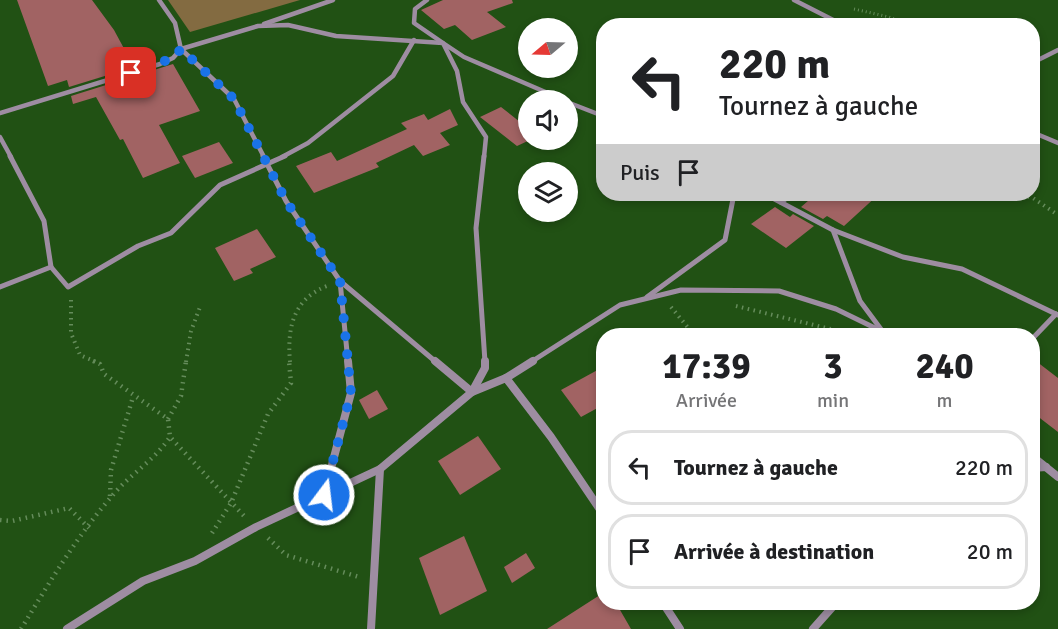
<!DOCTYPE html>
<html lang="fr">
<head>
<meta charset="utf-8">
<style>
  :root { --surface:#fff; --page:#f6f6f6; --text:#202124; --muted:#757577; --line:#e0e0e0 }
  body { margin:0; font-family:Signika,sans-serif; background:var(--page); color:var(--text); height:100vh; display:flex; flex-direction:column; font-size:22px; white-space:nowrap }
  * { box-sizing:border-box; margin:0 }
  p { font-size:20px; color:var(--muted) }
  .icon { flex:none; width:33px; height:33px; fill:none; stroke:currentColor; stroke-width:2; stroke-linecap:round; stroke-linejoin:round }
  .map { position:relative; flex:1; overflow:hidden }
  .side { position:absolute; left:596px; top:328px; width:444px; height:282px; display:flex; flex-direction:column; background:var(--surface); border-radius:24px; box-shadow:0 3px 9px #0003 }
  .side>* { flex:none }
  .hud { position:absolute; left:596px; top:18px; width:444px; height:183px; border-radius:24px; box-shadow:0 3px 9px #0003; background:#fff; color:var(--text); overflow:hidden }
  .needle { width:39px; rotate:251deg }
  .tools { position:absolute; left:518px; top:18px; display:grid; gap:12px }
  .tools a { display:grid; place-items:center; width:60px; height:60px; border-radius:50%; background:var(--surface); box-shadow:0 3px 9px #0003; font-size:30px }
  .pin { position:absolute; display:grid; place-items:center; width:51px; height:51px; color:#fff; margin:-26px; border-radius:12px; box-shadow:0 3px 9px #0006 }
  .me { position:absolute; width:66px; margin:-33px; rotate:15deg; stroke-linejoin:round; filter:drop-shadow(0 0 4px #0008) }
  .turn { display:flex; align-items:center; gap:21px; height:126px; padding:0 24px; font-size:27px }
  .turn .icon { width:78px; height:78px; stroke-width:2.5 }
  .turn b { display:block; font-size:42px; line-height:51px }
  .then { display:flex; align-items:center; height:57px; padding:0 24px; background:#0003; gap:12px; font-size:22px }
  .eta { display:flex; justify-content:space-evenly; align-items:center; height:102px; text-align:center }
  .eta b { font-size:36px; font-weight:800; line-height:42px }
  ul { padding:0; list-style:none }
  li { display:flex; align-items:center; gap:18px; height:75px; margin:0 12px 9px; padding:0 12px; border:3px solid var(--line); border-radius:24px }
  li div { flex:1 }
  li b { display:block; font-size:22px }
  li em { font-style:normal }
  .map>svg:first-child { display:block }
  .green { fill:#836b41 }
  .building { fill:#a16363 }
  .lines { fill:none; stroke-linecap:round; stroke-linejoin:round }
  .path-far2 { stroke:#658c5b; stroke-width:3; stroke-dasharray:1 3; stroke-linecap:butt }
  .path-far1 { stroke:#658c5b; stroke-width:4; stroke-dasharray:1.5 4.5; stroke-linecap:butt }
  .path { stroke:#658c5b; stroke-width:4.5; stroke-dasharray:1.5 5; stroke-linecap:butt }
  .street-far2 { stroke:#9e8da2; stroke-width:4.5 }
  .street-far1 { stroke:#9e8da2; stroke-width:5 }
  .street { stroke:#9e8da2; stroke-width:8 }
  .route { stroke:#1a73e8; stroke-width:10; stroke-dasharray:0 18 }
</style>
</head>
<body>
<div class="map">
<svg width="1058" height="629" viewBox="0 0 1058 629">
  <rect width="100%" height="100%" fill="#215114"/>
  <!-- green -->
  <polygon class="green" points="168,0 300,0 190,32"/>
  <!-- building -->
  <g class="building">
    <polygon points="17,0 92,0 114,30 134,67 69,87 67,80 48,86"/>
    <polygon points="443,0 512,0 513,3 487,12 506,27 472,40 455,25 444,29 421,10"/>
    <polygon points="173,64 200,111 159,125 180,163 143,178 123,139 120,140 96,97 73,104 71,96"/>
    <polygon points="501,107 520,122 528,117 530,140 517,146 480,117"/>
    <polygon points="450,109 458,125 440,133 450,145 423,156 414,145 376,163 379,167 314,193 296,166 331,152 337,161 407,129 401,123 424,114 428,120"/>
    <polygon points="219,142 233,163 195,178 182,156"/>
    <polygon points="816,194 879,194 844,226 827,216 823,219 801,207"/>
    <polygon points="775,207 790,217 793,214 814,226 786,248 751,224"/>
    <polygon points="257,229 276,257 250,269 253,273 234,281 215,248"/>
    <polygon points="1032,358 1058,378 1058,432 1032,412"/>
    <polygon points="603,367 603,405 581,417 561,390"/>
    <polygon points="377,390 388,409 369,419 359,400"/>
    <polygon points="478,436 501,469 460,495 438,461"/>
    <polygon points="464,536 487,591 440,615 419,558"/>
    <polygon points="526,553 535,568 512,583 504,567"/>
    <polygon points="603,593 603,603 616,603 631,629 547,629"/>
  </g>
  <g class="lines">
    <!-- path-far2 -->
    <g class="path-far2">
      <polyline points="854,9 889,17 912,26"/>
      <polyline points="791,26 798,17"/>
    </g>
    <!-- path-far1 -->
    <g class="path-far1">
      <polyline points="1016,194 1033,198 1058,215"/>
      <polyline points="71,300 71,333 80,355 96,362"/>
      <polyline points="736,306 851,334"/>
      <polyline points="671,307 695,336"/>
      <polyline points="186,362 191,331 200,307"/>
      <path d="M290,362C287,328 293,299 327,286"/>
    </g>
    <!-- path -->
    <g class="path">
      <polyline points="93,361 100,364 104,374 168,419 170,437 245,517"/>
      <polyline points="168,419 181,396 186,361"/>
      <polyline points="110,496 111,470 133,397"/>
      <polyline points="0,520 12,521 69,508 89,528"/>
      <polyline points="212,533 231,503 268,414 291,383 289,361"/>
      <polyline points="268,538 286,555 359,577"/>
      <path d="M21,629C49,583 77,536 112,496C130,474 154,461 170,437"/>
    </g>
    <!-- street-far2 -->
    <g class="street-far2">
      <polyline points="159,0 175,23 181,49 258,26 288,25 336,36 443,43 464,57 564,100"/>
      <polyline points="427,0 415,9 414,23 443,43 457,71 463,102 486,137 484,157"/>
      <polyline points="794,0 845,26"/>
      <polyline points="264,24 333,0"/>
      <polyline points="1032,63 1058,50"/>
      <polyline points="567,102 603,116"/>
      <polyline points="0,113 160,64 173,58 181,49 234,99 264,157"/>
      <polyline points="1032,132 1058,143"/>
      <polyline points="0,137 11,157"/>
      <polyline points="282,157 308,143 393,76 414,40"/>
    </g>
    <!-- street-far1 -->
    <g class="street-far1">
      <polyline points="263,156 286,201 340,281 436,362"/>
      <polyline points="484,156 476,228 485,362"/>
      <polyline points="765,194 833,230 860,301 886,336"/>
      <polyline points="781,202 793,194"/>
      <polyline points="833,230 903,257 962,269 1058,315"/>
      <polyline points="51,267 68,287 138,246 171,233 220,185 285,156"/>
      <polyline points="340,281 348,362"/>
      <polyline points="0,287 51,267 44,221 10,156"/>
      <polyline points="647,297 725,240 734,194"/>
      <polyline points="1032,339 1056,314"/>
      <polyline points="531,362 620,305 681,290 779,291 836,309 877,329"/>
    </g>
    <!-- street -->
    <g class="street">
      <polyline points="435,361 472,392 506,378 551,437 603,514"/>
      <polyline points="506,378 533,361"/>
      <polyline points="1032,456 1058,477"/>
      <polyline points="1032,468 1046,467"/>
      <polyline points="324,495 351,393 348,361"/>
      <polyline points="663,603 680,629"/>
      <polyline points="67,629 143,581 195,561 256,527 380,469"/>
      <polyline points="371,629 380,469 472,392 485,368 485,361"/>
      <polyline points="813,629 836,603"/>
    </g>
  </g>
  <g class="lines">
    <!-- route -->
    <polyline class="route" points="131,73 173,58 181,49 234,99 286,201 340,281 351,393 324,495"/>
  </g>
</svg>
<div class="tools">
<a><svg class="needle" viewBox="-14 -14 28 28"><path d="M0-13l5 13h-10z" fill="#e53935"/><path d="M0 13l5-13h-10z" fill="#757577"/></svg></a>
<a><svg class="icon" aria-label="sound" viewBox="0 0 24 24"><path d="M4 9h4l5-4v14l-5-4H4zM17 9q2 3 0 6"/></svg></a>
<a><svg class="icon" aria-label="layers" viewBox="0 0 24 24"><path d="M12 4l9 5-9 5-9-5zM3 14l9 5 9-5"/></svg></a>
</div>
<div class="pin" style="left:131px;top:73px;background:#d93025"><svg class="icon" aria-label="arrive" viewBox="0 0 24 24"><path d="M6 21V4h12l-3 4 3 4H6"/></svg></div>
<svg class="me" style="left:324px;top:495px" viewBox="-20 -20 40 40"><circle r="17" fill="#1a73e8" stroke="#fff" stroke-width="3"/><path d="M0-11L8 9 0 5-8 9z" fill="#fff"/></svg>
<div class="hud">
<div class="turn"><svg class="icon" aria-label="left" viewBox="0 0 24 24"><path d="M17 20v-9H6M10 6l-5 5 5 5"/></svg><div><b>220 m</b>Tournez à gauche</div></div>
<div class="then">Puis<svg class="icon" aria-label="arrive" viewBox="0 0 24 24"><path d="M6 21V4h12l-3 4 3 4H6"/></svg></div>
</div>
<section class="side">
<div class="eta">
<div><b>17:39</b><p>Arrivée</p></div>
<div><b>3</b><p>min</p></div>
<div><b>240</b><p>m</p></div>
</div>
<ul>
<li><svg class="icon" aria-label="left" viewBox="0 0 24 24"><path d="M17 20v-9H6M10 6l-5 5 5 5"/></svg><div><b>Tournez à gauche</b></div><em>220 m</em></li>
<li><svg class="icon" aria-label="arrive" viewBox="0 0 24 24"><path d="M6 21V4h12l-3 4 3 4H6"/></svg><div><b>Arrivée à destination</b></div><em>20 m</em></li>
</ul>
</section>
</div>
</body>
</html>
